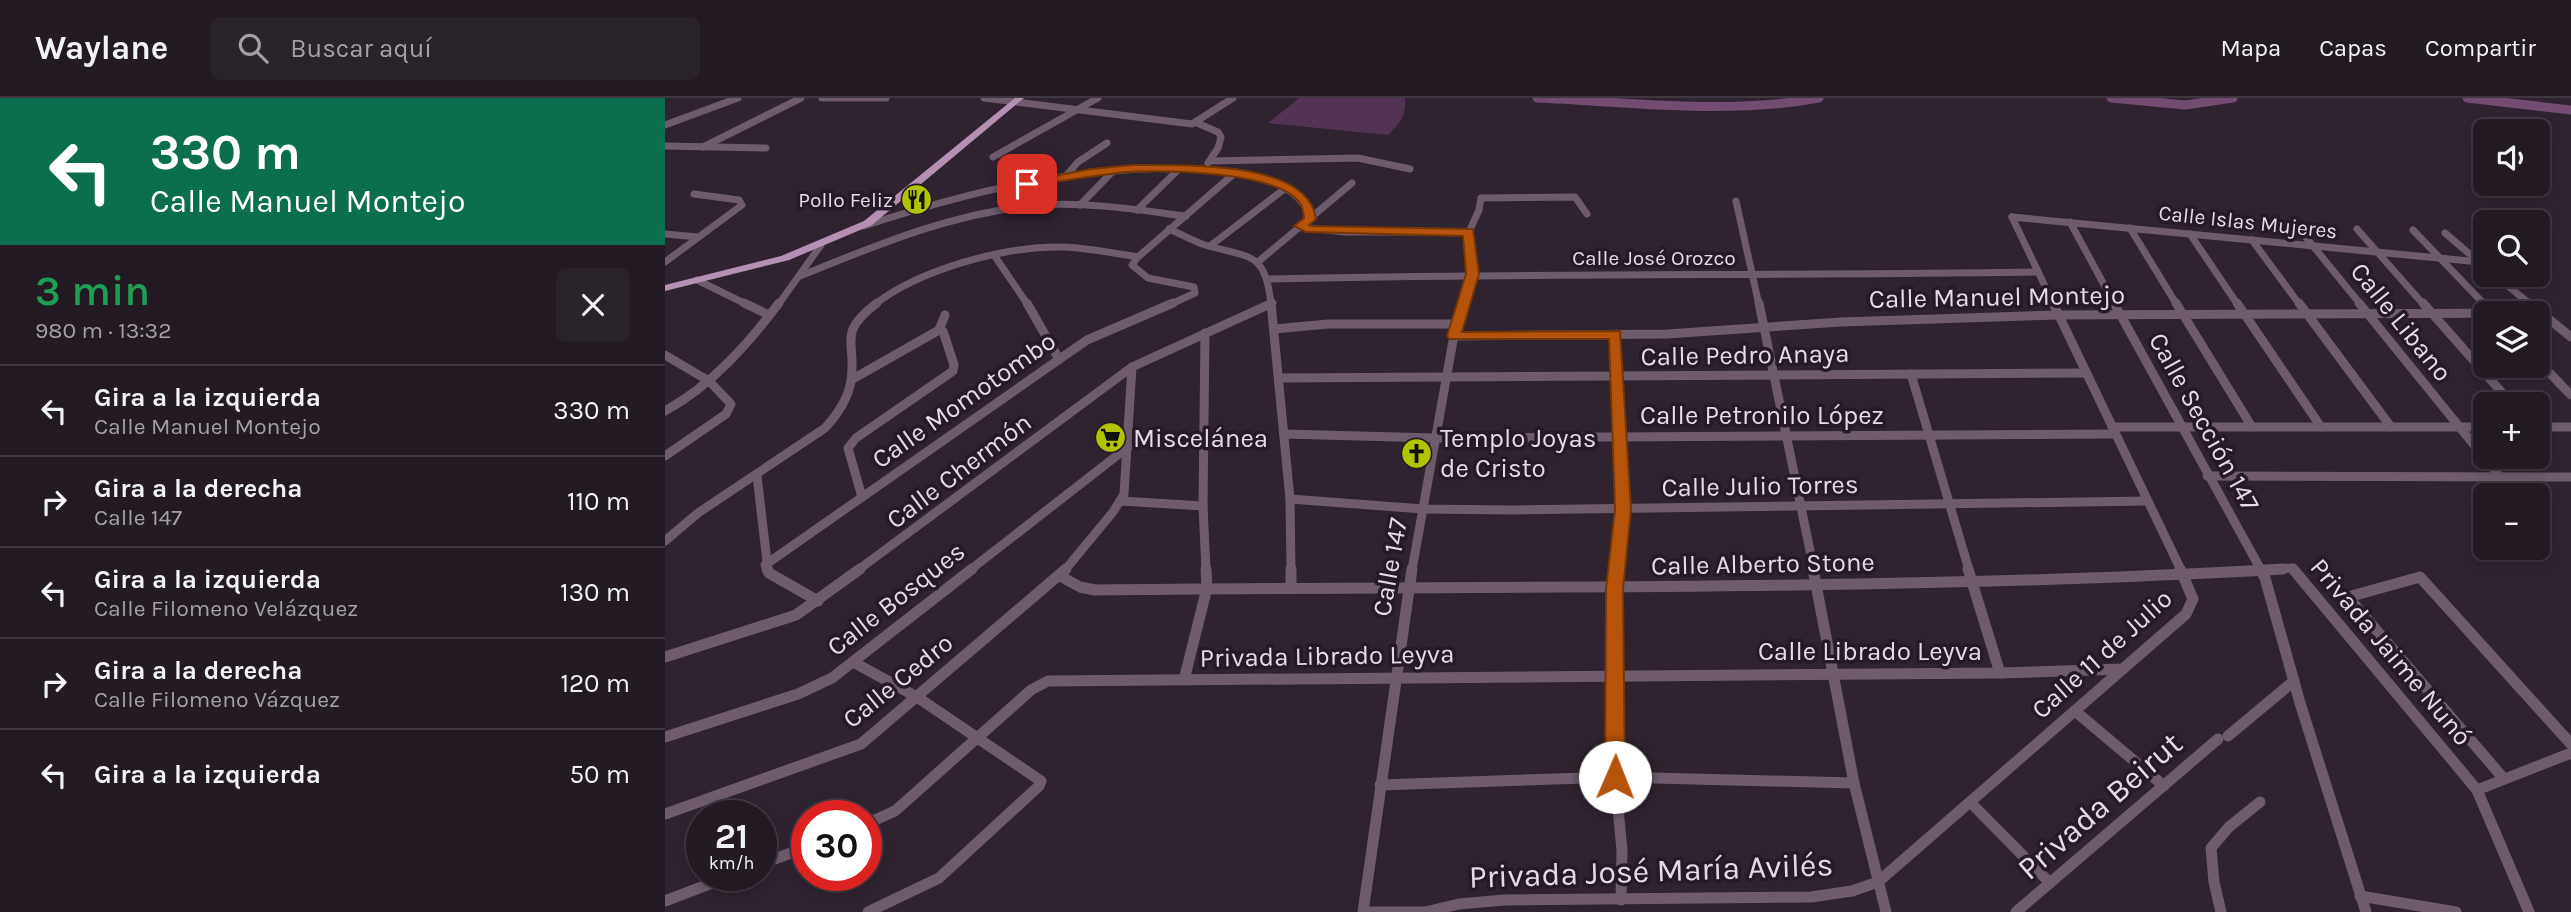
<!DOCTYPE html>
<html lang="es">
<head>
<meta charset="utf-8">
<style>
  :root { --surface:#231a23; --page:#2b232b; --text:#f1f3f6; --muted:#a3a1a6; --line:#403841 }
  body { margin:0; font-family:Karla,sans-serif; background:var(--page); color:var(--text); height:100vh; display:flex; flex-direction:column; font-size:26px; white-space:nowrap }
  * { box-sizing:border-box; margin:0 }
  p { font-size:23px; color:var(--muted) }
  .icon { flex:none; width:38px; height:38px; fill:none; stroke:currentColor; stroke-width:2; stroke-linecap:round; stroke-linejoin:round }
  .map { position:relative; flex:1; overflow:hidden }
  .details { display:flex; flex-direction:column; background:var(--surface); width:665px }
  .details>* { flex:none }
  .hud { background:#0b6e4f; color:#fff; overflow:hidden }
  .fabs { position:absolute; left:1808px; top:21px; display:grid; gap:14px }
  .fabs a { display:grid; place-items:center; width:77px; height:77px; border-radius:10px; background:var(--surface); box-shadow:0 4px 10px #0003,0 0 0 2px var(--line); font-size:35px }
  .speed { position:absolute; left:21px; top:702px; display:flex; gap:14px; font-size:35px; font-weight:700; text-align:center }
  .speed>* { display:grid; place-content:center; width:91px; height:91px; border-radius:50%; background:var(--surface); box-shadow:0 4px 10px #0003,0 0 0 2px var(--line); line-height:1 }
  .speed small { font-size:18px; font-weight:400 }
  .speed .limit { border:10px solid #d22; background:#fff; color:#111 }
  .pin { position:absolute; display:grid; place-items:center; width:60px; height:60px; color:#fff; margin:-30px; border-radius:14px; box-shadow:0 4px 10px #0006 }
  .me { position:absolute; width:77px; margin:-38px; rotate:1deg; stroke-linejoin:round; filter:drop-shadow(0 0 5px #0008) }
  .turn { display:flex; align-items:center; gap:24px; height:147px; padding:0 35px; font-size:32px }
  .turn .icon { width:91px; height:91px; stroke-width:2.5 }
  .turn b { display:block; font-size:49px; line-height:60px }
  .round { display:grid; place-items:center; flex:none; width:74px; height:74px; border-radius:10px; background:var(--page) }
  .summary { display:flex; align-items:center; justify-content:space-between; height:119px; padding:0 35px }
  h1 { font-size:42px; font-weight:600; line-height:52px; color:#1e9e55 }
  ul { padding:0; list-style:none }
  li { display:flex; align-items:center; gap:21px; height:91px; padding:0 35px; border-top:2px solid var(--line) }
  li div { flex:1 }
  li b { display:block; font-size:26px }
  li em { font-style:normal }
  header { display:flex; align-items:center; gap:42px; box-sizing:border-box; height:98px; padding:0 35px; background:var(--surface); border-bottom:2px solid var(--line) }
  header strong { font-size:33px }
  nav { display:flex; gap:38px; margin-inline-start:auto; font-size:24px }
  .search { width:490px; height:63px; background:var(--page); display:flex; align-items:center; gap:18px; box-sizing:border-box; padding:0 24px; border-radius:10px; color:var(--muted); font-size:26px }
  main { display:flex; flex:1; min-height:0 }
  .map>svg:first-child { display:block }
  .green { fill:#533353 }
  .lines { fill:none; stroke-linecap:round; stroke-linejoin:round }
  .canal { stroke:#724c71; stroke-width:9 }
  .street-far2 { stroke:#6e5c6d; stroke-width:7 }
  .street-far1 { stroke:#6e5c6d; stroke-width:9 }
  .street { stroke:#6e5c6d; stroke-width:11 }
  .primary { fill:#b490b3; fill-rule:evenodd }
  .route { fill:#b45309; stroke:#753606; stroke-width:2 }
  .labels { text-anchor:middle; dominant-baseline:central; stroke-width:7; stroke-linejoin:round; paint-order:stroke }
  .far-poi-label { font-size:21px; fill:#e4dce4; stroke:#251a25; text-anchor:end }
  .far-street-label { font-size:21px; fill:#e4dce4; stroke:#251a25 }
  .street-label { font-size:26px; fill:#e4dce4; stroke:#251a25 }
  .poi-label { font-size:26px; fill:#e4dce4; stroke:#251a25; text-anchor:start }
  .near-street-label { font-size:32px; fill:#e4dce4; stroke:#251a25 }
</style>
</head>
<body>
<header>
<strong>Waylane</strong>
<div class="search"><svg class="icon" aria-label="search" viewBox="0 0 24 24"><circle cx="10" cy="10" r="6"/><path d="M15 15l6 6"/></svg>Buscar aquí</div>
<nav><a>Mapa</a><a>Capas</a><a>Compartir</a></nav>
</header>
<main>
<section class="details">
<div class="hud">
<div class="turn"><svg class="icon" aria-label="left" viewBox="0 0 24 24"><path d="M17 20v-9H6M10 6l-5 5 5 5"/></svg><div><b>330 m</b>Calle Manuel Montejo</div></div>
</div>
<div class="summary"><div><h1>3 min</h1><p>980 m · 13:32</p></div><a class="round"><svg class="icon" aria-label="close" viewBox="0 0 24 24"><path d="M6 6l12 12M18 6L6 18"/></svg></a></div>
<ul>
<li><svg class="icon" aria-label="left" viewBox="0 0 24 24"><path d="M17 20v-9H6M10 6l-5 5 5 5"/></svg><div><b>Gira a la izquierda</b><p>Calle Manuel Montejo</p></div><em>330 m</em></li>
<li><svg class="icon" aria-label="right" viewBox="0 0 24 24"><path d="M7 20v-9h11M14 6l5 5-5 5"/></svg><div><b>Gira a la derecha</b><p>Calle 147</p></div><em>110 m</em></li>
<li><svg class="icon" aria-label="left" viewBox="0 0 24 24"><path d="M17 20v-9H6M10 6l-5 5 5 5"/></svg><div><b>Gira a la izquierda</b><p>Calle Filomeno Velázquez</p></div><em>130 m</em></li>
<li><svg class="icon" aria-label="right" viewBox="0 0 24 24"><path d="M7 20v-9h11M14 6l5 5-5 5"/></svg><div><b>Gira a la derecha</b><p>Calle Filomeno Vázquez</p></div><em>120 m</em></li>
<li><svg class="icon" aria-label="left" viewBox="0 0 24 24"><path d="M17 20v-9H6M10 6l-5 5 5 5"/></svg><div><b>Gira a la izquierda</b></div><em>50 m</em></li>
</ul>
</section>
<div class="map">
<svg width="1906" height="814" viewBox="0 0 1906 814">
  <rect width="100%" height="100%" fill="#2f232f"/>
  <!-- green -->
  <path class="green" d="M634,0H740C742,17 735,25 723,37L603,25Z"/>
  <g class="lines">
    <!-- canal -->
    <g class="canal">
      <path d="M872,0C965,4 1062,17 1154,0"/>
      <polyline points="1446,0 1520,7 1568,0"/>
      <polyline points="1802,0 1906,12"/>
    </g>
    <!-- street-far2 -->
    <g class="street-far2">
      <polyline points="157,0 221,0"/>
      <polyline points="319,0 527,26 568,0"/>
      <polyline points="532,25 553,34 556,39 553,50 543,65"/>
      <polyline points="0,27 73,0"/>
      <polyline points="0,48 101,50"/>
      <polyline points="38,49 136,0"/>
      <polyline points="328,59 433,0"/>
      <polyline points="545,63 693,60 745,71"/>
      <polyline points="400,79 413,64 442,45"/>
      <polyline points="1071,103 1094,207"/>
      <polyline points="415,107 449,72"/>
      <polyline points="472,112 514,71"/>
      <polyline points="1347,119 1815,164"/>
      <polyline points="1347,119 1389,207"/>
      <polyline points="1405,124 1450,207"/>
      <polyline points="1631,127 1696,207"/>
      <path d="M199,128C251,111 304,96 358,85C416,74 627,45 645,121"/>
      <polyline points="635,129 680,134 804,134"/>
      <polyline points="1465,130 1512,207"/>
      <path d="M504,131C516,136 528,143 540,147C585,160 601,153 606,207"/>
      <polyline points="1692,131 1759,207"/>
      <polyline points="1748,132 1820,207"/>
      <polyline points="1780,135 1814,164"/>
      <polyline points="0,136 33,139"/>
      <polyline points="1525,136 1573,207"/>
      <polyline points="1587,142 1635,207"/>
      <polyline points="545,148 622,89"/>
      <polyline points="329,157 363,207"/>
      <polyline points="473,159 571,74"/>
      <polyline points="594,163 687,85"/>
      <polyline points="0,164 77,107 74,102 29,96"/>
      <polyline points="1830,177 1866,207"/>
      <path d="M135,178C212,147 292,113 376,107C425,104 473,112 521,118"/>
      <path d="M604,181C860,175 1117,178 1373,174"/>
      <polyline points="32,182 83,207"/>
      <polyline points="113,207 156,147"/>
      <path d="M209,207C255,171 340,148 398,149C423,150 448,155 473,159L467,167L483,180L529,189L530,195L504,207"/>
      <polyline points="603,207 607,205"/>
      <polyline points="797,207 807,176 804,134 814,112 816,100 910,99 922,116"/>
    </g>
    <!-- street-far1 -->
    <g class="street-far1">
      <polyline points="79,205 104,217"/>
      <polyline points="362,205 394,261"/>
      <polyline points="606,205 625,401 626,472"/>
      <polyline points="1094,205 1149,472"/>
      <polyline points="1388,205 1516,472"/>
      <polyline points="1449,205 1596,472"/>
      <polyline points="1511,205 1587,329"/>
      <polyline points="1572,205 1656,329"/>
      <polyline points="1634,205 1726,329"/>
      <polyline points="1694,205 1835,379"/>
      <polyline points="1758,205 1847,306"/>
      <polyline points="1818,205 1828,215"/>
      <polyline points="1864,205 1906,239"/>
      <polyline points="609,231 663,226 791,226"/>
      <polyline points="274,232 280,217"/>
      <polyline points="540,235 538,408 541,472"/>
      <polyline points="951,236 958,410 952,472"/>
      <polyline points="789,238 1002,236 1176,224 1394,217 1877,215"/>
      <polyline points="0,257 44,283 66,306 61,316 0,358"/>
      <polyline points="1872,262 1906,297"/>
      <polyline points="1246,276 1304,472"/>
      <polyline points="614,280 1421,275"/>
      <polyline points="186,282 274,232"/>
      <path d="M0,313C47,287 82,247 114,205"/>
      <polyline points="1447,329 1820,329"/>
      <polyline points="1872,329 1906,329"/>
      <polyline points="619,336 770,340 1450,336"/>
      <polyline points="92,378 103,472"/>
      <polyline points="1542,378 1906,379"/>
      <polyline points="197,399 183,350 191,340 288,273 289,267 278,233 274,232"/>
      <polyline points="625,401 758,411 848,412 1482,403"/>
      <polyline points="456,403 538,408"/>
      <path d="M0,443L33,415L160,330C172,317 183,301 186,283C192,243 171,236 212,205"/>
      <polyline points="100,467 422,242 508,205"/>
      <polyline points="193,472 467,269 607,205"/>
      <polyline points="305,472 463,349"/>
      <polyline points="400,472 448,414 459,396 467,269"/>
      <polyline points="747,472 791,226 798,205"/>
      <polyline points="1588,472 1627,470 1630,472"/>
    </g>
    <!-- street -->
    <g class="street">
      <polyline points="102,471 104,475 153,503"/>
      <polyline points="626,471 626,489"/>
      <polyline points="952,471 950,679 957,752 956,802"/>
      <polyline points="1148,471 1189,685 1221,814"/>
      <polyline points="1303,471 1335,575"/>
      <polyline points="1595,471 1600,480 1635,605 1701,814"/>
      <polyline points="1628,471 1812,692 1864,814"/>
      <path d="M395,478L415,489L430,492C826,487 1222,494 1618,471"/>
      <polyline points="0,559 131,517 195,471"/>
      <polyline points="188,564 252,599 376,683 374,688 274,780 203,814"/>
      <polyline points="519,582 542,490 541,471"/>
      <polyline points="1410,613 1499,688"/>
      <polyline points="1563,638 1629,583"/>
      <polyline points="0,639 133,596 167,580 307,471"/>
      <polyline points="1839,681 1683,499 1755,479 1906,646"/>
      <polyline points="715,687 950,679 1189,685"/>
      <polyline points="1812,692 1906,655"/>
      <polyline points="1305,704 1385,785"/>
      <polyline points="0,716 196,646 401,471"/>
      <polyline points="201,726 230,713 366,592 383,583 1335,575 1458,571"/>
      <polyline points="96,766 142,749"/>
      <polyline points="1695,798 1791,814"/>
      <polyline points="0,803 68,777"/>
      <polyline points="698,814 747,471"/>
      <polyline points="700,814 760,814"/>
      <polyline points="760,814 794,806 839,802 1146,799 1187,793 1213,784 1521,516 1528,501 1515,471"/>
      <polyline points="1351,814 1553,641"/>
      <polyline points="1556,814 1549,784 1546,750 1564,729 1595,704"/>
    </g>
    <!-- primary -->
    <polygon class="primary" points="350,0 359,0 207,127 124,162 0,193 0,187 116,158 199,123"/>
  </g>
  <!-- route -->
  <path class="route" d="M467,67C512,68 643,60 651,121L644,127L646,128L808,131L814,176L797,234L955,233L966,411L958,491L960,679L957,686L950,688L943,686L940,679L941,491L950,411L944,241H784L782,238L801,176L798,138L641,134L629,128L639,120C638,114 638,109 635,105C612,73 500,72 463,74C429,77 396,83 362,89L356,86L362,83L426,71Z"/>
  <!-- icons -->
  <defs>
    <symbol id="restaurant-disc" viewBox="-11 -11 22 22"><circle r="9.5" fill="#b0c500" stroke="#251a25"/><path d="M-5-6h1v4h1v-4h1v4h1v-4h1v5L-1.5 .5V6h-2V.5L-5-1ZM5-6V6H3V1.5H1.5Q1.5-4 5-6Z" fill="#111"/></symbol>
    <symbol id="supermarket-disc" viewBox="-11 -11 22 22"><circle r="9.5" fill="#b0c500" stroke="#251a25"/><path d="M-6-5.5h2.5l.6 2H6L4.5 2H-2.5L-4.4-4H-6ZM-1.5 3.2a1.3 1.3 0 1 0 .1 0ZM3 3.2a1.3 1.3 0 1 0 .1 0Z" fill="#111"/></symbol>
    <symbol id="church-disc" viewBox="-11 -11 22 22"><circle r="9.5" fill="#b0c500" stroke="#251a25"/><path d="M-1.2-6h2.4v3.5h3.3v2.4h-3.3V6h-2.4V-.1h-3.3v-2.4h3.3Z" fill="#111"/></symbol>
  </defs>
  <g fill-rule="evenodd">
    <use href="#restaurant-disc" x="234" y="84" width="35" height="35"/>
    <use href="#supermarket-disc" x="428" y="322" width="35" height="35"/>
    <use href="#church-disc" x="734" y="338" width="35" height="35"/>
  </g>
  <g class="labels">
    <!-- far-poi labels -->
    <g class="far-poi-label">
      <text x="228" y="102">Pollo Feliz</text>
    </g>
    <!-- far-street labels -->
    <g class="far-street-label">
      <text transform="translate(1583 124) rotate(6)">Calle Islas Mujeres</text>
      <text x="989" y="160">Calle José Orozco</text>
    </g>
    <!-- street labels -->
    <g class="street-label">
      <text transform="translate(1332 199) rotate(-1)">Calle Manuel Montejo</text>
      <text transform="translate(1736 224) rotate(51)">Calle Libano</text>
      <text transform="translate(1080 257) rotate(-1)">Calle Pedro Anaya</text>
      <text transform="translate(299 302) rotate(-35)">Calle Momotombo</text>
      <text x="1097" y="317">Calle Petronilo López</text>
      <text transform="translate(1539 324) rotate(61)">Calle Sección 147</text>
      <text transform="translate(294 373) rotate(-37)">Calle Chermón</text>
      <text transform="translate(1095 388) rotate(-1)">Calle Julio Torres</text>
      <text transform="translate(1098 466) rotate(-1)">Calle Alberto Stone</text>
      <text transform="translate(725 469) rotate(-80)">Calle 147</text>
      <text transform="translate(231 501) rotate(-38)">Calle Bosques</text>
      <text x="1205" y="553">Calle Librado Leyva</text>
      <text transform="translate(1726 554) rotate(50)">Privada Jaime Nunó</text>
      <text transform="translate(1437 556) rotate(-42)">Calle 11 de Julio</text>
      <text transform="translate(662 558) rotate(-1)">Privada Librado Leyva</text>
      <text transform="translate(233 583) rotate(-39)">Calle Cedro</text>
    </g>
    <!-- poi labels -->
    <g class="poi-label">
      <text x="468" y="340">Miscelánea</text>
      <text x="775" y="340">Templo Joyas<tspan x="775" dy="30">de Cristo</tspan></text>
    </g>
    <!-- near-street labels -->
    <g class="near-street-label">
      <text transform="translate(1435 708) rotate(-41)">Privada Beirut</text>
      <text transform="translate(986 773) rotate(-2)">Privada José María Avilés</text>
    </g>
  </g>
</svg>
<div class="fabs">
<a><svg class="icon" aria-label="sound" viewBox="0 0 24 24"><path d="M4 9h4l5-4v14l-5-4H4zM17 9q2 3 0 6"/></svg></a>
<a><svg class="icon" aria-label="search" viewBox="0 0 24 24"><circle cx="10" cy="10" r="6"/><path d="M15 15l6 6"/></svg></a>
<a><svg class="icon" aria-label="layers" viewBox="0 0 24 24"><path d="M12 4l9 5-9 5-9-5zM3 14l9 5 9-5"/></svg></a>
<a>+</a>
<a>−</a>
</div>
<div class="speed"><div>21<small>km/h</small></div><div class="limit">30</div></div>
<div class="pin" style="left:362px;top:86px;background:#d93025"><svg class="icon" aria-label="arrive" viewBox="0 0 24 24"><path d="M6 21V4h12l-3 4 3 4H6"/></svg></div>
<svg class="me" style="left:950px;top:679px" viewBox="-20 -20 40 40"><circle r="19" fill="#fff"/><path d="M0-13L10 11 0 6-10 11z" fill="#b45309"/></svg>
</div>
</main>
</body>
</html>
